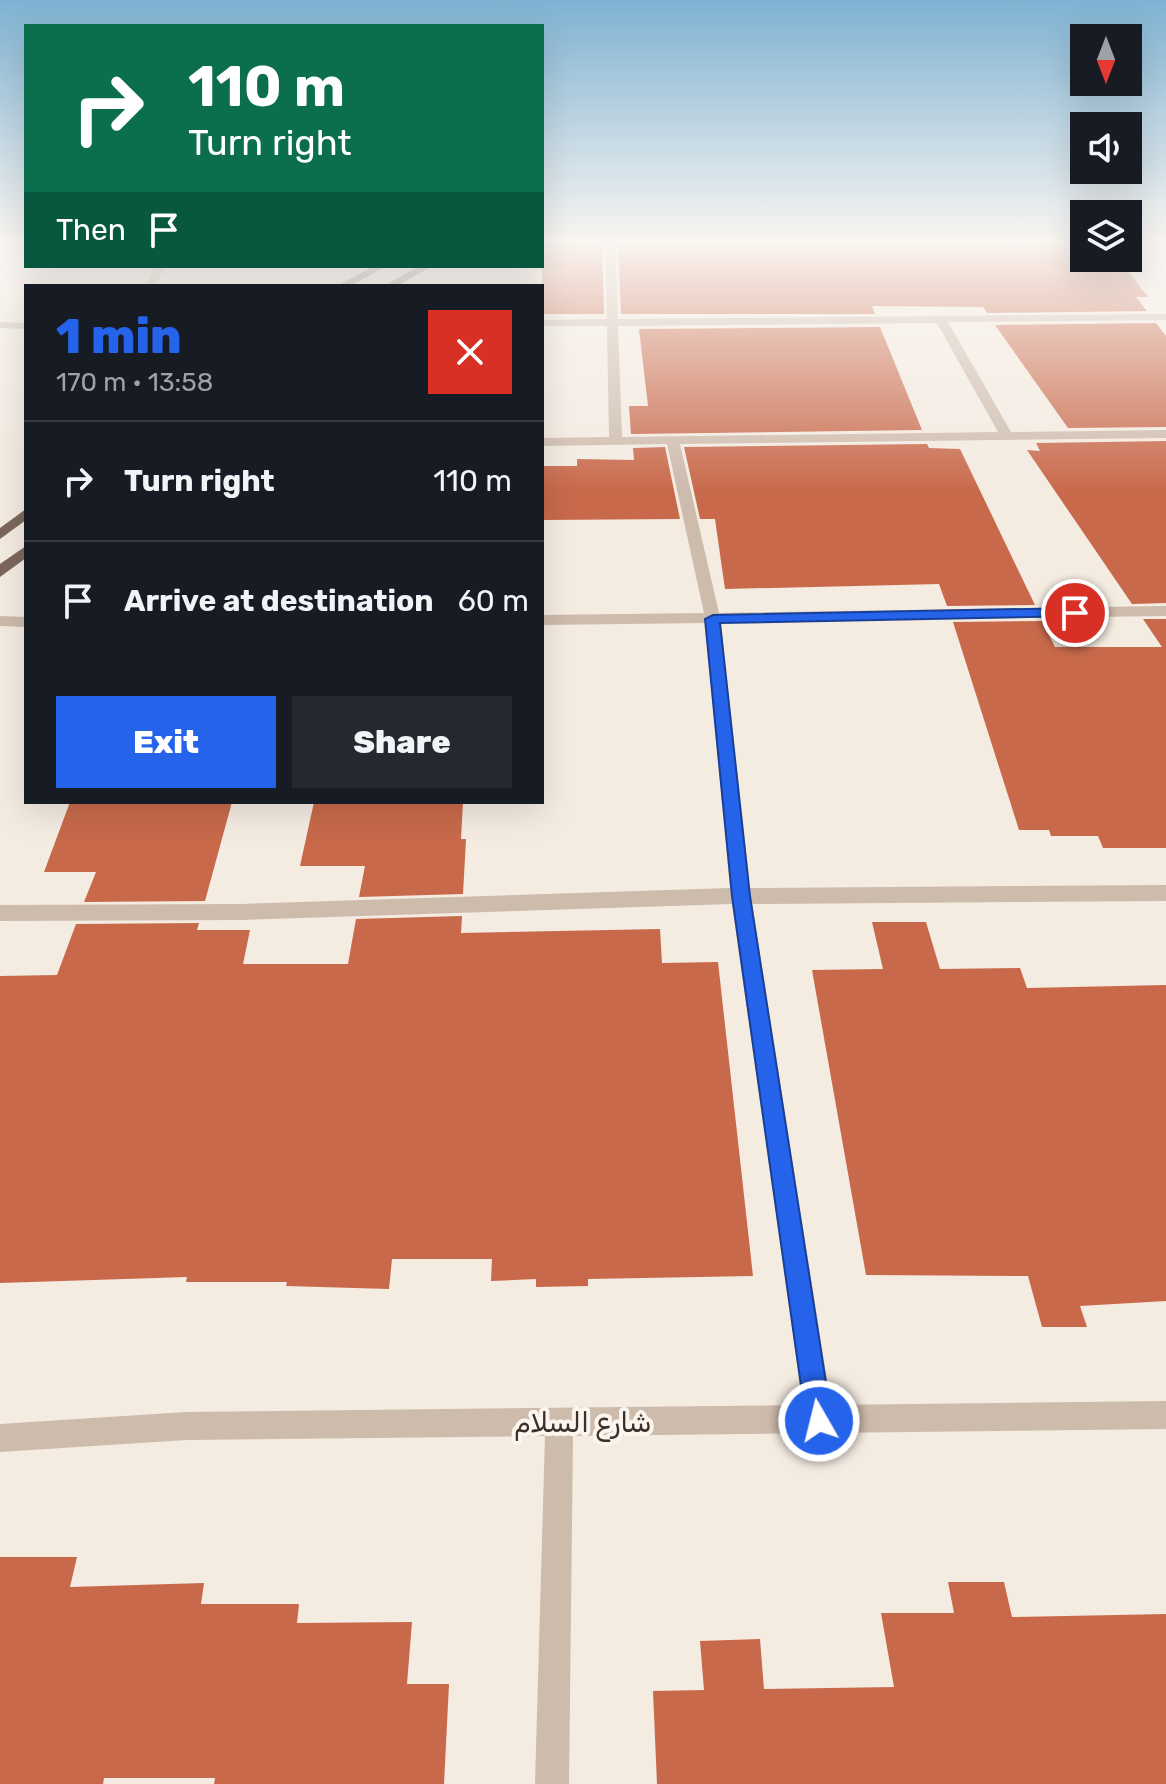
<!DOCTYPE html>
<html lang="en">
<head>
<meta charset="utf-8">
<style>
  :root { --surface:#171b24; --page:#242831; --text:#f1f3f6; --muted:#9ea1a6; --line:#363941; --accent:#2563eb }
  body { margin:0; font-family:Rubik,"Noto Naskh Arabic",sans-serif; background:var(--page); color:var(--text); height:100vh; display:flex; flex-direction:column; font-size:30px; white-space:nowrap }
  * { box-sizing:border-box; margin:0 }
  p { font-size:26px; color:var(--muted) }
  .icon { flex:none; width:44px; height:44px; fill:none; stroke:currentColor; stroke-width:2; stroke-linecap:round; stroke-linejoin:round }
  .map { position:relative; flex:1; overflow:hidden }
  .drawer { position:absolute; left:24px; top:284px; width:520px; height:520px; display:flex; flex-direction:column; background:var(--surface); border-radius:0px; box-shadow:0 8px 32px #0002 }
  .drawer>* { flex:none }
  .hud { position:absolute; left:24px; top:24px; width:520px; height:244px; border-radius:0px; box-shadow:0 8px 32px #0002; background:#0b6e4f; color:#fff; overflow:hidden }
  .needle { width:52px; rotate:180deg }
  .fabs { position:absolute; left:1070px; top:24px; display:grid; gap:16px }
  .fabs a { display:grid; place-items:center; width:72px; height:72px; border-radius:0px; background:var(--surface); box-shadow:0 8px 32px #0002; font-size:40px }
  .pin { position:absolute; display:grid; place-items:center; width:68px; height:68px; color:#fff; margin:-34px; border:4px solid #fff; border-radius:50%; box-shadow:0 2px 8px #0007 }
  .me { position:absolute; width:88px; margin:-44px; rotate:352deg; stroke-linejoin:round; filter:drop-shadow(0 0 6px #0008) }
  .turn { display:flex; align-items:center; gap:28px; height:168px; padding:0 32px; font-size:36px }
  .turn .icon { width:104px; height:104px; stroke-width:2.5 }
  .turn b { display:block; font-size:56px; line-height:68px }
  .then { display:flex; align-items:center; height:76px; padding:0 32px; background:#0003; gap:16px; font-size:30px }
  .round { display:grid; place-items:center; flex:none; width:84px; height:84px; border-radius:0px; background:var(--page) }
  .headline { display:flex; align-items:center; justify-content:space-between; height:136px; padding:0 32px }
  h1 { font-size:48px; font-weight:800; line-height:60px; color:var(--accent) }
  .cta { display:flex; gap:16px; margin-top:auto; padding:16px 32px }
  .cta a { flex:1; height:92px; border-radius:0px; background:var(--accent); color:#fff; font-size:32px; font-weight:800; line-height:92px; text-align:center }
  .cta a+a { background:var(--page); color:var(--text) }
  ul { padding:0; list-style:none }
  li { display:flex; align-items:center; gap:24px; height:120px; padding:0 32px; border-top:2px solid var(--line) }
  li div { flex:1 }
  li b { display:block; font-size:30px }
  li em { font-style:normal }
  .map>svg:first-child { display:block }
  .building { fill:#c8694b }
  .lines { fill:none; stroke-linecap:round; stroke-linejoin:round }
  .minor { fill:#cdbbac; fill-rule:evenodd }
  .major { fill:#7d675c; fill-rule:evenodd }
  .route { fill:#2563eb; stroke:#184099; stroke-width:2 }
  .labels { text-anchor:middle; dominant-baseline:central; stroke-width:8; stroke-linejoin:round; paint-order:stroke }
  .near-street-label { font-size:28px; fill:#3b302b; stroke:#fbf5ee }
</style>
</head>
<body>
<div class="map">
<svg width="1166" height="1784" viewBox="0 0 1166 1784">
  <rect width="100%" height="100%" fill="#f4ebe1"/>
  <!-- building -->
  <g class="building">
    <polygon points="542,243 602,243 604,314 542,314"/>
    <polygon points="618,243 1084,246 1084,258 1118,258 1148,297 1136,297 1147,311 987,313 983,307 872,306 875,314 621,314"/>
    <polygon points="1156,323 1166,336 1166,427 1068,428 995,325"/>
    <polygon points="880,327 922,430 631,434 629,406 648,406 639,329"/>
    <polygon points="1166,441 1166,603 1132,604 1027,450 1040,451 1036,443"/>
    <polygon points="927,444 929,448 960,449 1035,605 947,606 939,584 725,589 715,519 700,519 684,447"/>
    <polygon points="665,447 680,519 542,520 542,466 577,466 577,459 634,460 633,448"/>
    <polygon points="1143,619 1166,619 1166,848 1103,848 1098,836 1051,836 1049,830 1019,830 953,622 1042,621 1055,647 1162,647"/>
    <polygon points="70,802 232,802 205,901 84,902 96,872 44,872"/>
    <polygon points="314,802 463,802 461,839 466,839 463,894 359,897 365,866 300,866"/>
    <polygon points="462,916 461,933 660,929 662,963 718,962 753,1276 588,1279 588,1286 536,1287 536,1279 491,1281 492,1259 392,1259 389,1289 286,1286 287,1282 186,1282 187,1277 0,1283 0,976 57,975 76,924 199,923 197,930 250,930 243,964 348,964 356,919"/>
    <polygon points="872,922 926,922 940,969 1020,968 1027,988 1166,985 1166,1301 1080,1306 1087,1327 1042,1327 1028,1276 866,1275 812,970 883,969"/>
    <polygon points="0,1557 77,1557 70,1587 204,1583 201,1604 299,1604 297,1623 412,1622 407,1684 449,1684 444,1784 214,1784 215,1778 104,1778 103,1784 0,1784"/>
    <polygon points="948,1582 1004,1582 1012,1617 1166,1614 1166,1784 657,1784 653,1691 704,1690 700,1641 760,1639 764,1689 894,1687 881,1613 954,1613"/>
  </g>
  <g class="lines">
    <!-- minor -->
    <g class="minor">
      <path d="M605,243H615L618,319L1166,314V320L948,322L1011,432L1166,430V438L680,444L719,613L1166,606V616L721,622L750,888L1166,885V901L752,904L831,1405L1166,1401V1429L573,1436L569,1784H535L545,1436L186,1440L0,1452V1424L186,1412L803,1405L732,904L241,920L0,921V905L241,904L730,888L705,623L542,625V615L704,613L667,444L542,446V438L609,437L607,326H542V320L607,319ZM937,323L998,432L622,437L618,326Z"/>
      <polygon points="155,266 165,266 155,286 145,286"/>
      <polygon points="0,322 26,323 26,329 0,328"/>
      <polygon points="0,616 26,617 26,627 0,626"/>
    </g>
    <!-- major -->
    <g class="major">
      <polygon points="374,266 387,266 350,286 337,286"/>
      <polygon points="419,266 432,266 397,286 384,286"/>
      <polygon points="26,509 26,520 0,539 0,528"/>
      <polygon points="26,546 26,558 0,577 0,564"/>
    </g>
  </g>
  <!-- sky -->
  <linearGradient id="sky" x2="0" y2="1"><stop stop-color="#7eb2d2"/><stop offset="0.49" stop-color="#faf6f2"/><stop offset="1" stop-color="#faf6f2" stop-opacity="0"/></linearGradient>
  <rect width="1166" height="492" fill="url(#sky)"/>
  <!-- route -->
  <polygon class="route" points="1075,608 1083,613 1080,616 720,623 750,896 832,1421 828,1430 819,1433 810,1430 806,1421 732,896 705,619 713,615"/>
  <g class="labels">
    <!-- near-street labels -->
    <g class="near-street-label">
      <text x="583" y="1422">شارع السلام</text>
    </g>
  </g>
</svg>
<div class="fabs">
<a><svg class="needle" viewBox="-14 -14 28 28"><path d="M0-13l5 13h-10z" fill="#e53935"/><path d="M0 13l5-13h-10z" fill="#9ea1a6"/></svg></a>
<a><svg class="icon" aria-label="sound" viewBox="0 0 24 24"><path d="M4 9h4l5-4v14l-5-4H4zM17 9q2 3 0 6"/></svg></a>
<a><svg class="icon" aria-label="layers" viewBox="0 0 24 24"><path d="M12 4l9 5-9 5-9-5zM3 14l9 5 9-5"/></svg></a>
</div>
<div class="pin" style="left:1075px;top:613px;background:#d93025"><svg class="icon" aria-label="arrive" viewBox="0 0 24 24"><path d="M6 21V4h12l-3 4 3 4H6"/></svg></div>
<svg class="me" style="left:819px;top:1421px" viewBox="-20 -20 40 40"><circle r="17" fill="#2563eb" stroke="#fff" stroke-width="3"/><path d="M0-11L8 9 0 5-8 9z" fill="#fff"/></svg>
<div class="hud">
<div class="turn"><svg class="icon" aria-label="right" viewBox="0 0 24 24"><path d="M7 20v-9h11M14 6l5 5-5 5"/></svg><div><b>110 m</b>Turn right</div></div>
<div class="then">Then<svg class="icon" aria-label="arrive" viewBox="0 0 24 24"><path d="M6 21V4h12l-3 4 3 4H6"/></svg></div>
</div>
<section class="drawer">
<div class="headline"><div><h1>1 min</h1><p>170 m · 13:58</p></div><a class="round" style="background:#d93025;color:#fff"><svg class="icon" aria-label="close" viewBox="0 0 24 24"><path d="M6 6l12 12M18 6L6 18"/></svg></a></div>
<ul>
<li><svg class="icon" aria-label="right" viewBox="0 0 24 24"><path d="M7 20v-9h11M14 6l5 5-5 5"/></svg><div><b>Turn right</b></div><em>110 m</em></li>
<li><svg class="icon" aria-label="arrive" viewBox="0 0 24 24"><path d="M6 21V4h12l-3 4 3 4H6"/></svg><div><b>Arrive at destination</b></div><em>60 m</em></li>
</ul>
<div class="cta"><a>Exit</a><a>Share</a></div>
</section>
</div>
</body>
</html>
